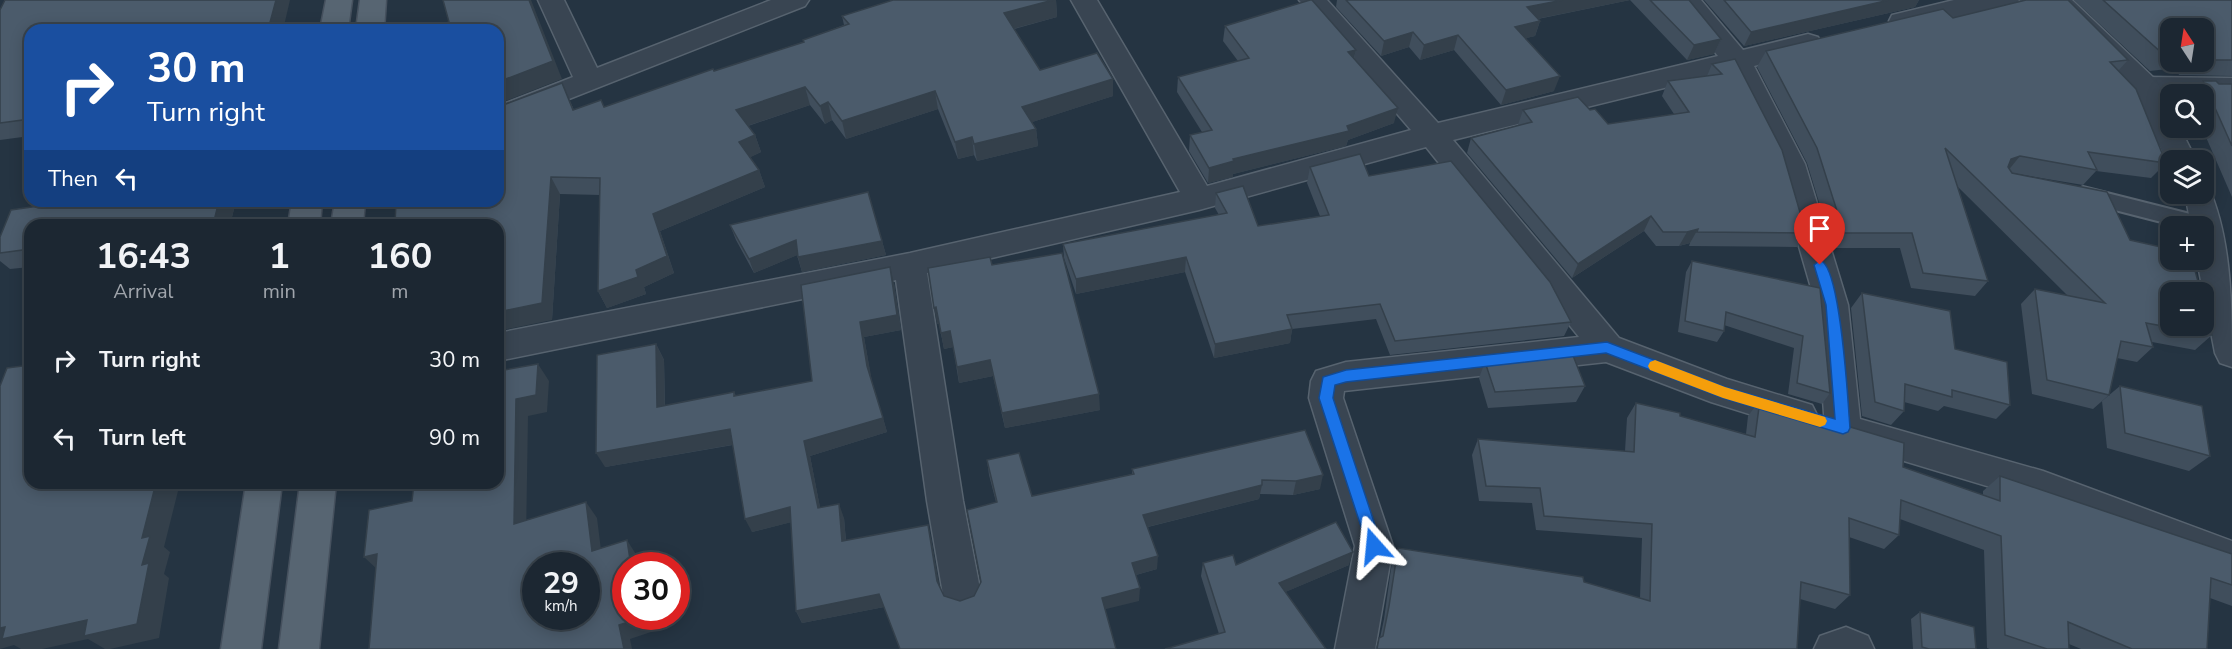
<!DOCTYPE html>
<html lang="en">
<head>
<meta charset="utf-8">
<style>
  :root { --surface:#1c2732; --page:#252f3a; --text:#f1f3f6; --muted:#a0a5ac; --line:#3a444d }
  body { margin:0; font-family:"Nunito Sans",sans-serif; background:var(--page); color:var(--text); height:100vh; display:flex; flex-direction:column; font-size:22px; white-space:nowrap }
  * { box-sizing:border-box; margin:0 }
  p { font-size:20px; color:var(--muted) }
  .icon { flex:none; width:33px; height:33px; fill:none; stroke:currentColor; stroke-width:2; stroke-linecap:round; stroke-linejoin:round }
  .map { position:relative; flex:1; overflow:hidden }
  .panel { position:absolute; left:24px; top:219px; width:480px; height:270px; display:flex; flex-direction:column; background:var(--surface); border-radius:18px; box-shadow:0 3px 15px #0003,0 0 0 2px var(--line) }
  .panel>* { flex:none }
  .top-card { position:absolute; left:24px; top:24px; width:480px; height:183px; border-radius:18px; box-shadow:0 3px 15px #0003,0 0 0 2px var(--line); background:#1a4fa0; color:#fff; overflow:hidden }
  .needle { width:39px; rotate:348deg }
  .buttons { position:absolute; left:2160px; top:18px; display:grid; gap:12px }
  .buttons a { display:grid; place-items:center; width:54px; height:54px; border-radius:12px; background:var(--surface); box-shadow:0 3px 15px #0003,0 0 0 2px var(--line); font-size:30px }
  .speed { position:absolute; left:522px; top:552px; display:flex; gap:12px; font-size:30px; font-weight:700; text-align:center }
  .speed>* { display:grid; place-content:center; width:78px; height:78px; border-radius:50%; background:var(--surface); box-shadow:0 3px 15px #0003,0 0 0 2px var(--line); line-height:1 }
  .speed small { font-size:15px; font-weight:400 }
  .speed .limit { border:9px solid #d22; background:#fff; color:#111 }
  .pin { position:absolute; display:grid; place-items:center; width:51px; height:51px; color:#fff; margin:-62px -26px; border-radius:50% 50% 50% 0; rotate:-45deg; box-shadow:0 0 6px #0007 }
  .pin .icon { rotate:45deg }
  .me { position:absolute; width:66px; margin:-33px; rotate:342deg; stroke-linejoin:round; filter:drop-shadow(0 0 4px #0008) }
  .turn { display:flex; align-items:center; gap:21px; height:126px; padding:0 24px; font-size:27px }
  .turn .icon { width:78px; height:78px; stroke-width:2.5 }
  .turn b { display:block; font-size:42px; line-height:51px }
  .then { display:flex; align-items:center; height:57px; padding:0 24px; background:#0003; gap:12px; font-size:22px }
  .eta { display:flex; justify-content:space-evenly; align-items:center; height:102px; text-align:center }
  .eta b { font-size:36px; font-weight:700; line-height:42px }
  ul { padding:0; list-style:none }
  li { display:flex; align-items:center; gap:18px; height:78px; padding:0 24px }
  li div { flex:1 }
  li b { display:block; font-size:22px }
  li em { font-style:normal }
  .map>svg:first-child { display:block }
  .lines { fill:none; stroke-linecap:round; stroke-linejoin:round }
  .service-casing { stroke:#57636f; stroke-width:4 }
  .minor-casing { stroke:#57636f; stroke-width:3 }
  .tertiary-casing { stroke:#57636f; stroke-width:3 }
  .primary-casing { stroke:#46515e; stroke-width:3 }
  .service { fill:#394552; fill-rule:evenodd }
  .minor { fill:#394552; fill-rule:evenodd }
  .tertiary { fill:#394552; fill-rule:evenodd }
  .primary { fill:#576572; fill-rule:evenodd }
  .wall { fill:#404e5c; fill-rule:evenodd }
  .shaded-wall { fill:#34404b }
  .building { fill:#4b5b6b; stroke:#34404b; stroke-width:1.5; fill-rule:evenodd }
  .route { fill:#1a73e8; stroke:#114b97; stroke-width:1.5 }
  .slow { fill:#f59e0b }
</style>
</head>
<body>
<div class="map">
<svg width="2232" height="649" viewBox="0 0 2232 649">
  <rect width="100%" height="100%" fill="#253442"/>
  <g class="lines">
    <defs>
      <polygon id="service" points="2083,187 2206,218 2213,220 2217,226 2213,232 2204,233 2204,226 2177,226 2076,200 2073,195 2076,190"/>
      <g id="minor">
        <polygon points="538,0 564,0 597,68 771,0 809,0 805,6 498,127 498,106 573,77"/>
        <polygon points="1071,0 1097,0 1207,186 1411,130 1299,0 1327,0 1438,123 1718,56 1673,0 1701,0 1743,50 1808,34 1818,37 1822,43 1818,49 1754,66 1805,164 1848,305 1860,419 2043,471 2232,541 2232,575 2040,502 1861,448 1849,444 1847,440 1843,442 1831,438 1825,427 1816,305 1775,164 1729,72 1453,140 1619,338 1727,379 1812,405 1817,415 1812,425 1800,430 1711,402 1606,362 1344,391 1343,398 1393,546 1375,649 1335,649 1355,546 1309,398 1311,381 1316,371 1346,362 1579,337 1426,147 1199,210 927,273 963,501 981,594 976,607 962,612 948,607 943,594 927,501 896,280 498,361 498,333 910,253 1180,192"/>
        <polygon points="1954,0 2019,0 2015,6 1974,13 1902,30 1892,27 1889,21 1892,15"/>
        <polygon points="2146,77 2232,78 2232,98 2204,97 2204,94 2170,94 2170,97 2146,97 2136,94 2132,87 2136,80"/>
        <polygon points="1846,627 1868,636 1874,649 1814,649 1820,636"/>
      </g>
      <g id="tertiary">
        <polygon points="2043,0 2072,0 2156,80 2170,108 2170,128 2180,128 2196,160 2170,160 2170,168 2134,92"/>
        <path d="M2204,185L2208,186C2232,239 2232,308 2232,367L2220,363L2215,353L2197,260H2204V226H2191L2187,204L2182,194H2204Z"/>
      </g>
      <g id="primary">
        <polygon points="326,0 352,0 348,30 320,30"/>
        <polygon points="360,0 386,0 384,30 356,30"/>
        <polygon points="292,201 322,201 320,225 288,225"/>
        <polygon points="335,201 365,201 363,225 331,225"/>
        <polygon points="246,483 282,483 261,649 221,649"/>
        <polygon points="300,483 336,483 319,649 279,649"/>
      </g>
    </defs>
    <!-- service casing -->
    <use href="#service" class="service-casing"/>
    <!-- minor casing -->
    <use href="#minor" class="minor-casing"/>
    <!-- tertiary casing -->
    <use href="#tertiary" class="tertiary-casing"/>
    <!-- primary casing -->
    <use href="#primary" class="primary-casing"/>
    <!-- service -->
    <use href="#service" class="service"/>
    <!-- minor -->
    <use href="#minor" class="minor"/>
    <!-- tertiary -->
    <use href="#tertiary" class="tertiary"/>
    <!-- primary -->
    <use href="#primary" class="primary"/>
  </g>
  <!-- wall -->
  <g class="wall">
    <polygon points="893,0 1056,0 1057,17 1014,29 1040,70 1113,79 1113,96 1032,122 1036,129 1038,146 977,161 974,155 958,159 938,109 846,139 832,120 825,124 810,105 748,126 755,135 761,152 750,157 759,170 765,187 660,231 674,273 644,287 646,294 607,308 598,291 600,195 560,194 552,320 498,201 562,83 574,110 604,107 803,42 803,40 844,25 842,16"/>
    <polygon points="1337,0 1689,0 1721,39 1714,54 1687,60 1630,0 1538,19 1540,21 1535,36 1526,38 1554,91 1501,105 1454,50 1420,60 1409,47 1381,56 1336,7"/>
    <polygon points="1704,0 1919,0 1915,7 1744,46"/>
    <polygon points="2020,0 2068,0 2128,60 2118,71 2166,163 2151,178 2096,171 2083,185 2012,173 2130,240 2212,335 2195,350 2152,342 2153,347 2137,362 2117,358 2109,395 2093,409 2032,394 2021,304 2035,289 2068,296 1958,187 1988,281 1975,296 1911,288 1900,248 1833,248 1807,163 1757,67 1766,51 1953,18 2019,2"/>
    <path d="M2074,0H2232V76L2179,75L2176,68L2150,71ZM2170,28H2204V62H2170Z"/>
    <polygon points="0,10 30,30 30,136 0,140"/>
    <polygon points="1225,26 1356,50 1354,59 1394,123 1348,140 1346,146 1233,174 1233,177 1208,183 1189,151 1190,135 1202,132 1177,92 1178,77 1238,61 1223,41"/>
    <polygon points="1735,59 1806,233 1797,247 1689,246 1690,243 1679,246 1656,246 1644,231 1572,278 1467,153 1471,138 1518,125 1523,110 1590,110 1608,124 1674,114 1662,96 1668,81 1707,76 1712,64"/>
    <polygon points="2203,81 2219,84 2232,84 2232,197 2202,128 2204,128 2204,94 2190,94"/>
    <polygon points="1310,167 1369,176 1571,322 1564,336 1390,355 1376,319 1292,329 1290,343 1214,358 1185,272 1076,294 1064,258 1063,244 1219,215 1215,208 1216,193 1258,226 1320,216 1307,183"/>
    <polygon points="73,201 236,201 230,225 30,225 30,267 10,269 0,261 0,237"/>
    <polygon points="730,225 882,241 886,255 802,272 797,255 754,273 736,240"/>
    <polygon points="1692,261 1820,288 1830,393 1822,404 1788,394 1794,348 1724,325 1724,331 1717,342 1678,332 1686,272"/>
    <polygon points="992,265 1100,410 1005,428 993,376 959,383 953,347 944,349 939,324 937,324"/>
    <polygon points="894,283 901,330 864,337 871,378 887,432 810,456 820,508 844,518 846,541 931,538 939,586 944,596 960,601 974,596 981,582 996,502 989,475 987,460 1032,496 1132,474 1132,469 1305,430 1320,489 1293,495 1260,494 1259,499 1148,527 1157,569 1136,575 1139,601 884,607 802,623 796,611 791,522 752,532 733,445 605,467 656,344 664,360 665,406 734,392 736,396 812,381"/>
    <polygon points="1862,293 1955,349 2010,405 1996,419 1944,406 1938,411 1904,402 1904,411 1891,425 1862,416 1851,308"/>
    <polygon points="1485,362 1585,386 1576,402 1488,408 1479,378"/>
    <polygon points="2120,386 2210,456 2189,471 2107,448 2102,401"/>
    <polygon points="1760,400 1903,467 1983,495 1983,491 2000,476 2232,554 2232,606 2210,598 2207,649 2081,649 2069,644 2069,649 1990,649 1987,648 1984,550 1900,519 1899,535 1884,549 1849,537 1850,595 1835,609 1800,599 1797,649 1375,649 1380,638 1384,619 1392,562 1398,548 1584,582 1640,598 1642,538 1536,530 1532,503 1479,501 1472,455 1478,439 1625,451 1627,418 1636,403 1680,416 1746,434 1748,416"/>
    <polygon points="1203,563 1236,565 1349,565 1285,592 1326,649 1219,634 1201,576"/>
    <polygon points="1920,612 1976,649 1913,649 1911,619"/>
  </g>
  <!-- shaded-wall -->
  <g class="shaded-wall">
    <polygon points="276,0 290,0 283,30 268,30"/>
    <polygon points="529,0 531,0 562,79 498,104 498,82"/>
    <polygon points="1053,0 1056,0 1057,17 1005,31 1004,13"/>
    <polygon points="1563,0 1630,0 1522,22 1527,7"/>
    <polygon points="1889,0 1919,0 1915,7 1744,46 1751,32"/>
    <polygon points="1540,21 1535,36 1511,42 1515,27"/>
    <polygon points="1413,32 1409,47 1381,56 1384,41"/>
    <polygon points="1458,35 1454,50 1420,60 1424,45"/>
    <polygon points="1721,39 1714,54 1687,60 1694,45"/>
    <polygon points="1356,50 1352,65 1348,52"/>
    <polygon points="1560,76 1554,91 1501,105 1506,90"/>
    <polygon points="1113,79 1113,96 1023,125 1022,107"/>
    <polygon points="562,83 570,101 581,128 573,110"/>
    <polygon points="805,87 810,105 741,128 736,110"/>
    <polygon points="935,91 938,109 846,139 842,121"/>
    <polygon points="828,102 832,120 825,124 820,106"/>
    <polygon points="1398,108 1394,123 1348,140 1346,146 1233,174 1233,177 1208,183 1209,168 1233,159 1347,126"/>
    <polygon points="1036,129 1038,146 977,161 974,144"/>
    <polygon points="755,135 761,152 745,160 739,142"/>
    <polygon points="972,137 974,155 958,159 955,142"/>
    <polygon points="2020,156 2007,172 1998,175 2011,159"/>
    <polygon points="759,170 765,187 660,231 674,273 644,287 646,294 607,308 598,291 636,270 653,214"/>
    <polygon points="551,177 560,194 552,320 498,331 498,312"/>
    <polygon points="219,201 236,201 230,225 213,225"/>
    <polygon points="1651,216 1644,231 1572,278 1578,264"/>
    <polygon points="1698,229 1690,243 1679,246 1687,232"/>
    <polygon points="796,240 800,254 754,273 749,259"/>
    <polygon points="882,241 886,255 802,272 798,257"/>
    <polygon points="1186,257 1185,272 1076,294 1076,279"/>
    <polygon points="890,267 894,283 901,330 864,337 872,381 867,366 860,322"/>
    <polygon points="936,307 939,324 937,324 934,308"/>
    <polygon points="1292,329 1290,343 1214,358 1215,344"/>
    <polygon points="950,331 953,347 944,349 941,333"/>
    <polygon points="656,344 664,360 665,422 657,407"/>
    <polygon points="990,360 993,376 959,383 957,367"/>
    <polygon points="538,364 549,381 547,412 528,416 526,540 514,524 516,399"/>
    <polygon points="1099,394 1100,410 1005,428 1002,413"/>
    <polygon points="883,418 887,432 810,456 823,522 818,508 804,441"/>
    <polygon points="730,429 737,444 605,467 596,453"/>
    <polygon points="1323,475 1320,489 1293,495 1296,481"/>
    <polygon points="156,483 180,483 164,547 170,552 164,574 169,578 159,638 110,649 105,649 88,639 42,649 21,649 14,645 0,649 0,628 142,538"/>
    <polygon points="1262,485 1259,499 1143,528 1143,515"/>
    <polygon points="586,502 597,518 603,566 592,551"/>
    <polygon points="839,504 844,518 847,555 842,541"/>
    <polygon points="790,507 796,521 752,532 745,519"/>
    <polygon points="928,525 931,538 941,594 937,581"/>
    <polygon points="627,540 637,556 639,566 631,566"/>
    <polygon points="1353,552 1349,565 1276,596 1279,583"/>
    <polygon points="377,554 380,572 364,557"/>
    <polygon points="1158,556 1157,569 1132,576 1132,563"/>
    <polygon points="1140,588 1139,601 1102,610 1102,598"/>
    <polygon points="879,594 884,607 802,623 796,611"/>
    <polygon points="641,616 648,616 651,632 630,639 632,649 624,649 619,625"/>
  </g>
  <!-- building -->
  <g class="building">
    <polygon points="5,0 276,0 268,30 30,30 30,119 0,123 0,10"/>
    <polygon points="443,0 529,0 553,61 498,82 498,30 423,30 449,22"/>
    <polygon points="893,0 1053,0 1004,13 1040,70 1097,53 1113,79 1022,107 1036,129 974,144 972,137 955,142 935,91 842,121 828,102 820,106 805,87 736,110 755,135 739,142 759,170 653,214 667,256 636,270 638,277 598,291 600,178 551,177 542,303 498,312 498,225 395,225 396,201 498,201 498,107 562,83 573,110 601,100 604,107 713,69 714,71 804,42 803,40 849,24 842,16"/>
    <polygon points="1310,0 1312,0 1356,50 1348,52 1398,108 1347,126 1349,131 1233,159 1234,161 1209,168 1190,135 1212,130 1178,77 1249,58 1225,26"/>
    <polygon points="1346,0 1563,0 1527,7 1540,21 1515,27 1560,76 1506,90 1458,35 1424,45 1413,32 1384,41"/>
    <polygon points="1650,0 1689,0 1721,39 1694,45"/>
    <polygon points="1724,0 1889,0 1751,32"/>
    <polygon points="2026,0 2068,0 2128,60 2110,62 2136,89 2166,163 2088,152 2097,170 2020,156 2011,159 2008,167 2012,173 2107,192 2130,240 2170,249 2170,260 2192,260 2201,292 2170,292 2170,326 2204,326 2204,303 2212,335 2146,323 2153,347 2121,341 2109,395 2047,380 2035,289 2105,303 1945,148 1988,281 1923,273 1912,233 1844,233 1817,148 1766,51 1943,9 1953,18"/>
    <polygon points="2103,0 2232,0 2232,60 2204,60 2204,28 2170,28 2170,55 2164,55"/>
    <polygon points="1735,59 1782,150 1806,233 1697,232 1698,229 1687,232 1663,232 1651,216 1578,264 1471,138 1532,122 1523,110 1578,97 1590,110 1595,109 1608,124 1689,112 1668,81 1722,74 1712,64"/>
    <polygon points="2203,81 2216,81 2219,84 2232,84 2232,146"/>
    <polygon points="1360,154 1369,176 1451,161 1550,282 1571,322 1395,341 1380,304 1287,315 1292,329 1215,344 1186,257 1076,279 1063,244 1227,213 1216,193 1243,186 1258,226 1329,215 1310,167"/>
    <polygon points="868,192 882,241 798,257 796,240 749,259 730,225"/>
    <polygon points="73,201 219,201 213,225 30,225 30,249 0,253 0,237 11,210"/>
    <polygon points="1062,253 1099,394 1002,413 990,360 957,367 950,331 941,333 936,307 934,308 928,268 990,257 992,265"/>
    <polygon points="1692,261 1820,288 1830,393 1797,383 1803,336 1726,312 1724,331 1685,321"/>
    <polygon points="890,267 897,315 860,322 867,366 883,418 804,441 818,508 839,504 842,541 928,525 937,581 944,596 960,601 974,596 981,582 967,510 997,502 987,460 1019,453 1032,496 1134,474 1132,469 1305,430 1323,475 1296,481 1262,480 1262,485 1143,515 1158,556 1132,563 1140,588 1102,598 1116,649 900,649 879,594 796,611 790,507 745,519 730,429 596,453 597,355 656,344 657,407 734,392 734,396 812,381 801,285"/>
    <polygon points="1862,293 1950,311 1955,349 2007,362 2010,405 1952,390 1952,397 1905,384 1904,411 1875,402"/>
    <polygon points="1572,353 1585,386 1495,392 1485,362"/>
    <path d="M538,364L536,395L516,399L514,524L586,502L592,551L627,540L631,566H626V616H641V618L619,625L624,649H369L377,554L364,557L369,510L412,501L414,483H498V371ZM536,566H586V616H536Z"/>
    <polygon points="30,365 30,483 156,483 142,538 150,536 142,565 149,563 137,624 84,636 87,620 2,639 5,627 0,628 0,386 7,368"/>
    <polygon points="2120,386 2202,406 2210,456 2125,433"/>
    <polygon points="1760,400 1904,443 1903,467 2000,501 2000,476 2232,554 2232,585 2211,578 2207,649 2132,649 2068,622 2069,649 2047,649 2005,635 2001,536 1901,500 1899,535 1849,518 1850,595 1801,582 1797,649 1377,649 1379,638 1383,636 1389,606 1398,548 1583,577 1584,582 1650,601 1652,524 1544,516 1540,488 1486,486 1478,439 1634,452 1636,403 1680,413 1680,416 1755,437"/>
    <polygon points="1336,522 1353,552 1279,583 1326,649 1165,649 1225,632 1203,563 1233,555 1236,565"/>
    <polygon points="1920,612 1974,627 1976,649 1929,649 1922,647"/>
  </g>
  <!-- route -->
  <path class="route" d="M1820,260C1841,266 1848,402 1850,428L1848,432L1843,434L1723,398L1606,353L1346,382L1335,385L1333,398L1382,546L1380,551L1374,553L1369,551L1319,398L1323,377L1346,370L1607,342L1725,387L1835,419L1826,305L1814,265Z"/>
  <!-- slow -->
  <polygon class="slow" points="1655,360 1725,387 1825,417 1827,421 1825,425 1820,427 1723,398 1650,370 1648,366 1650,362"/>
</svg>
<div class="buttons">
<a><svg class="needle" viewBox="-14 -14 28 28"><path d="M0-13l5 13h-10z" fill="#e53935"/><path d="M0 13l5-13h-10z" fill="#a0a5ac"/></svg></a>
<a><svg class="icon" aria-label="search" viewBox="0 0 24 24"><circle cx="10" cy="10" r="6"/><path d="M15 15l6 6"/></svg></a>
<a><svg class="icon" aria-label="layers" viewBox="0 0 24 24"><path d="M12 4l9 5-9 5-9-5zM3 14l9 5 9-5"/></svg></a>
<a>+</a>
<a>−</a>
</div>
<div class="speed"><div>29<small>km/h</small></div><div class="limit">30</div></div>
<div class="pin" style="left:1820px;top:265px;background:#d93025"><svg class="icon" aria-label="arrive" viewBox="0 0 24 24"><path d="M6 21V4h12l-3 4 3 4H6"/></svg></div>
<svg class="me" style="left:1374px;top:546px" viewBox="-20 -20 40 40"><path d="M0-17L14 15 0 8-14 15z" fill="#1a73e8" stroke="#fff" stroke-width="4"/></svg>
<div class="top-card">
<div class="turn"><svg class="icon" aria-label="right" viewBox="0 0 24 24"><path d="M7 20v-9h11M14 6l5 5-5 5"/></svg><div><b>30 m</b>Turn right</div></div>
<div class="then">Then<svg class="icon" aria-label="left" viewBox="0 0 24 24"><path d="M17 20v-9H6M10 6l-5 5 5 5"/></svg></div>
</div>
<section class="panel">
<div class="eta">
<div><b>16:43</b><p>Arrival</p></div>
<div><b>1</b><p>min</p></div>
<div><b>160</b><p>m</p></div>
</div>
<ul>
<li><svg class="icon" aria-label="right" viewBox="0 0 24 24"><path d="M7 20v-9h11M14 6l5 5-5 5"/></svg><div><b>Turn right</b></div><em>30 m</em></li>
<li><svg class="icon" aria-label="left" viewBox="0 0 24 24"><path d="M17 20v-9H6M10 6l-5 5 5 5"/></svg><div><b>Turn left</b></div><em>90 m</em></li>
</ul>
</section>
</div>
</body>
</html>
